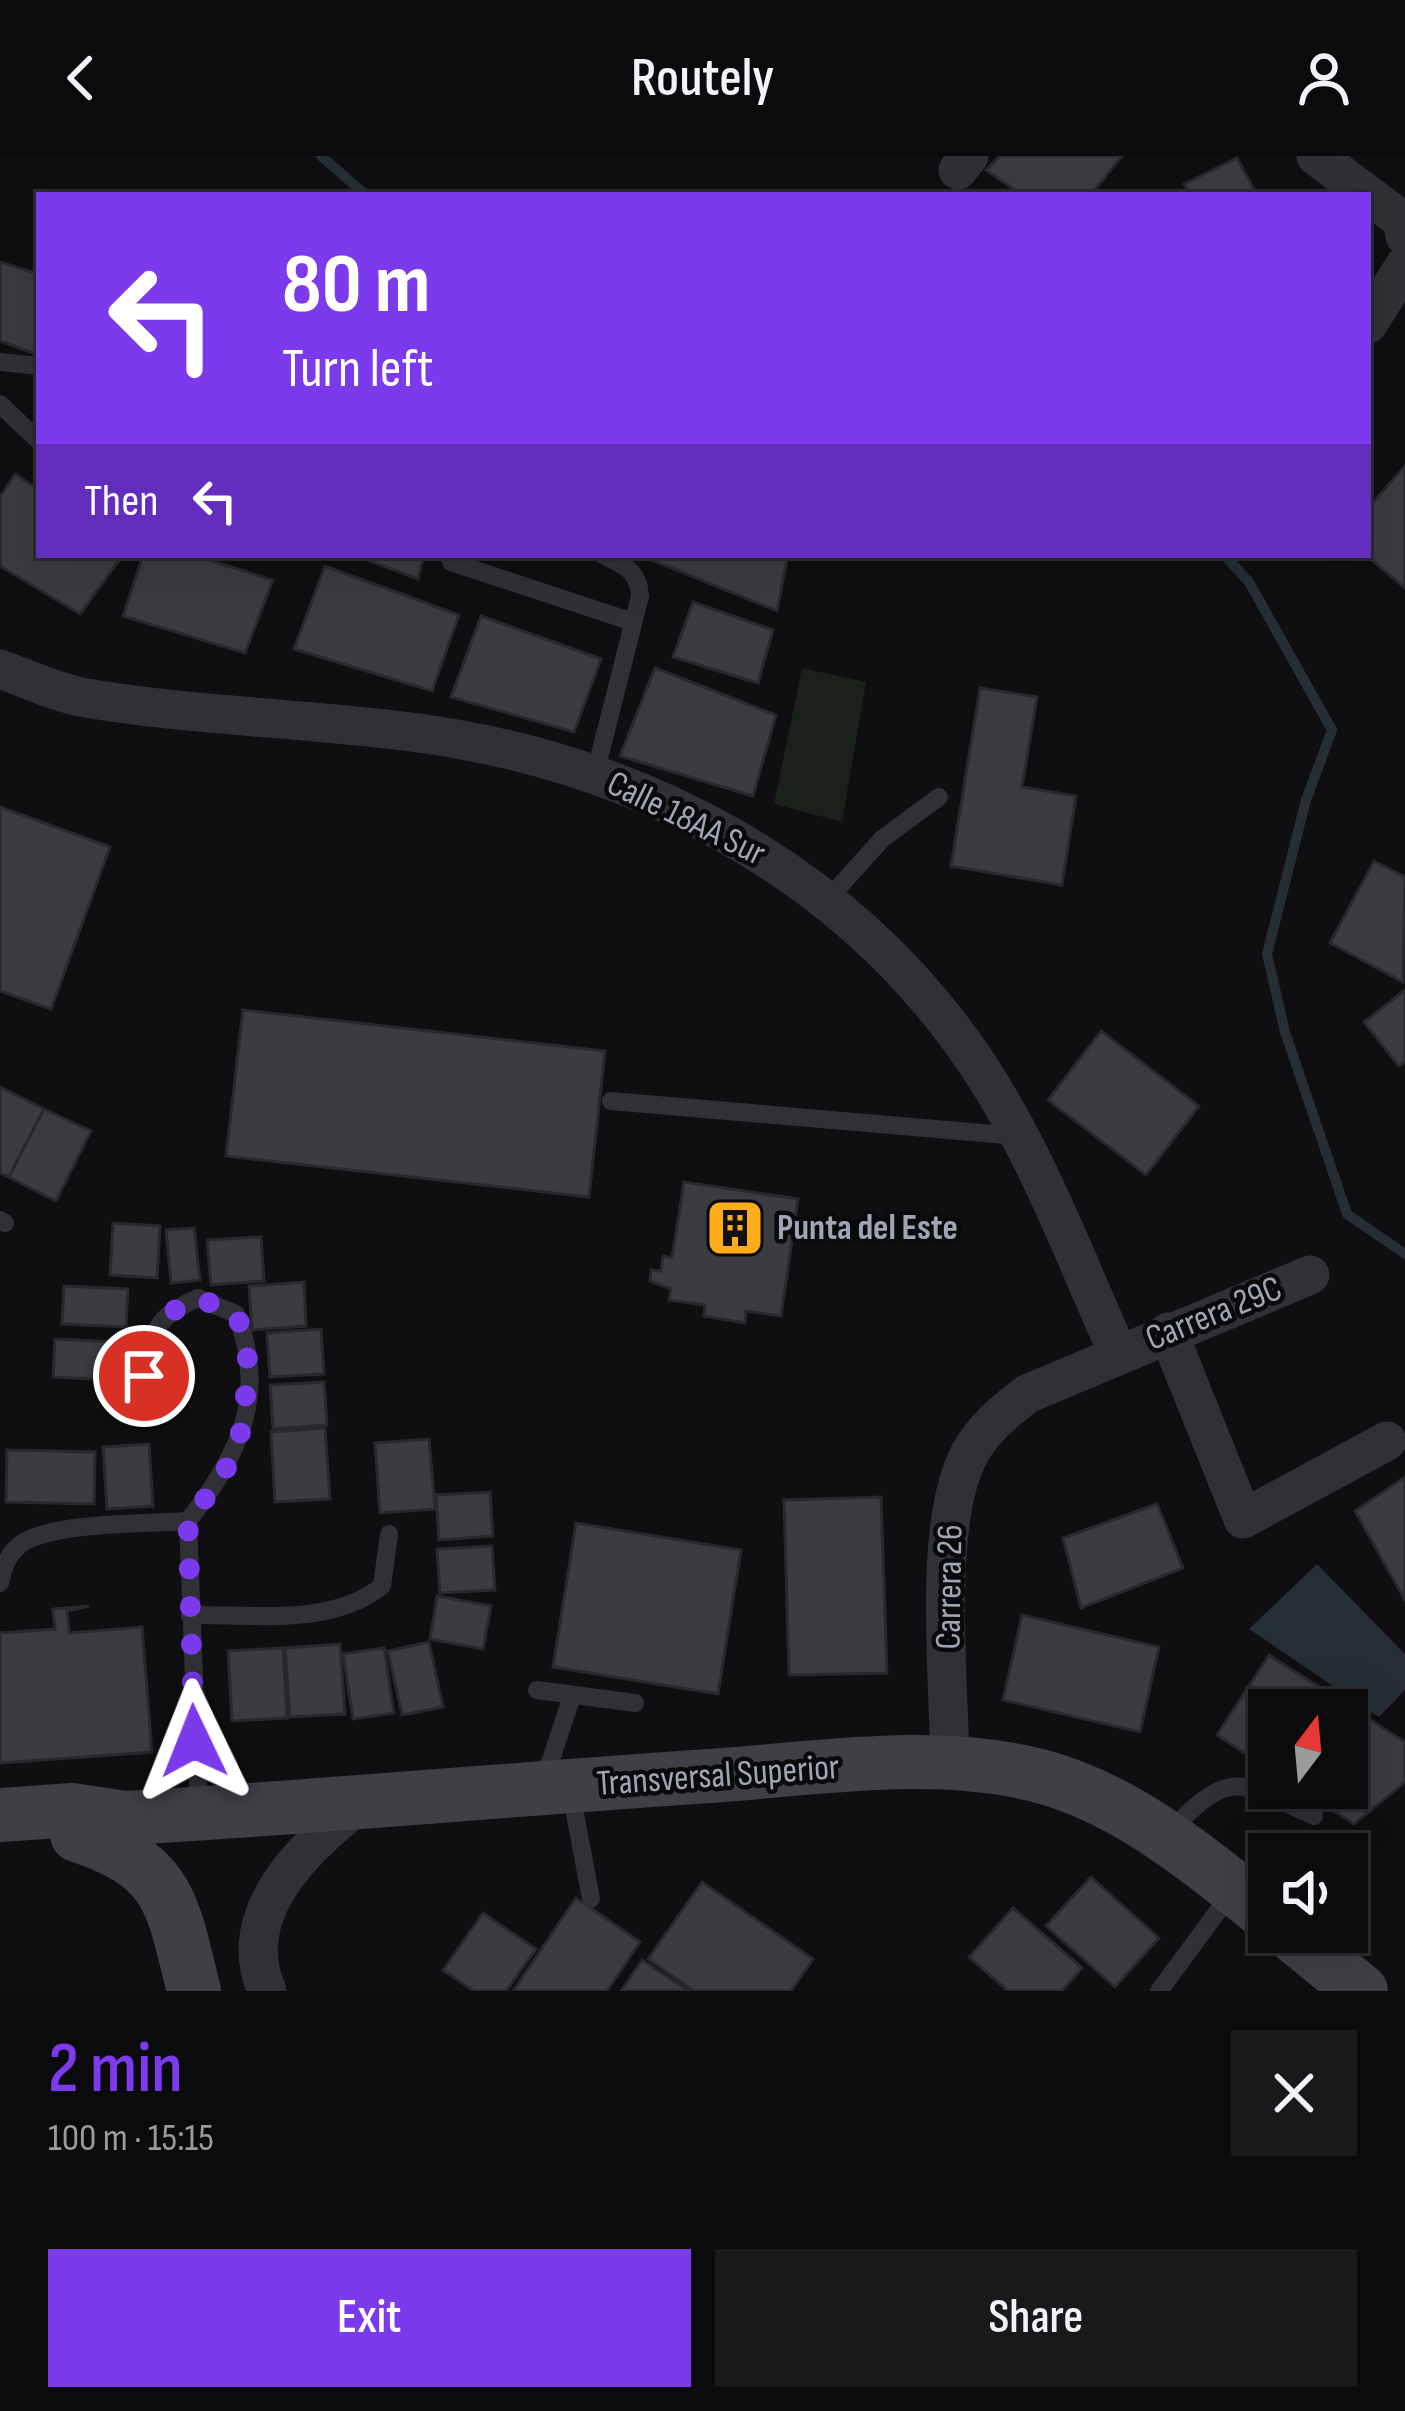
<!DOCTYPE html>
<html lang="en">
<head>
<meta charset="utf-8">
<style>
  :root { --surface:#0b0b0d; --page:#19191b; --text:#f1f3f6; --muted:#9a9b9d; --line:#2b2b2e; --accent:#7c3aed }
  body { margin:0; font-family:"Sofia Sans Condensed",sans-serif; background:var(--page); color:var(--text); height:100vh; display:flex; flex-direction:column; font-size:45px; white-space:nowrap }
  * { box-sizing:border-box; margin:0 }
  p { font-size:39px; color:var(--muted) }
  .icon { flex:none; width:66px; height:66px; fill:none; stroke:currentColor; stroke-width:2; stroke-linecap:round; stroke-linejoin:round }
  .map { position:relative; height:1835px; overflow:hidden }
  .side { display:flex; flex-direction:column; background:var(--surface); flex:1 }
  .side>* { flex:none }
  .banner { position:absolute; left:36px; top:36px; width:1335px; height:366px; border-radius:0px; box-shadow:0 12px 48px #0002,0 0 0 3px var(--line); background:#7c3aed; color:#fff; overflow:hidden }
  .needle { width:78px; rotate:16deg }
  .buttons { position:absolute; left:1248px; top:1533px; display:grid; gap:24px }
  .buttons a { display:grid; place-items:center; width:120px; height:120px; border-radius:0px; background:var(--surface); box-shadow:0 12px 48px #0002,0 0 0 3px var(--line); font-size:60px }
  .pin { position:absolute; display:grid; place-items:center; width:102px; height:102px; color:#fff; margin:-51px; border:6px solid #fff; border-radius:50%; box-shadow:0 3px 12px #0007 }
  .me { position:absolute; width:132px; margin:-66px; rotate:358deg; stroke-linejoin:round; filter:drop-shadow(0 0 9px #0008) }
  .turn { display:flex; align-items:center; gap:42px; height:252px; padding:0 48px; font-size:54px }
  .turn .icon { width:156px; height:156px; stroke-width:2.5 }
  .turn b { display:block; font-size:84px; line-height:102px }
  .then { display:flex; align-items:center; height:114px; padding:0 48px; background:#0003; gap:24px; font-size:45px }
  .round { display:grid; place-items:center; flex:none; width:126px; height:126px; border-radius:0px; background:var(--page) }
  .overview { display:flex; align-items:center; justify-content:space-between; height:204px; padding:0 48px }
  h1 { font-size:72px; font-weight:600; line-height:90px; color:var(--accent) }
  .primary-button { display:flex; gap:24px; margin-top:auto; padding:24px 48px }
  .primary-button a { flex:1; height:138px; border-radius:0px; background:var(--accent); color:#fff; font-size:48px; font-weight:600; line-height:138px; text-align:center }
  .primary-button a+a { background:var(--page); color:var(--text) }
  header { display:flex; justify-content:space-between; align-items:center; height:156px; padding:0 48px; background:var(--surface); font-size:54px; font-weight:600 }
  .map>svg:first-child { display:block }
  .green { fill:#19211a }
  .water { fill:#252e35 }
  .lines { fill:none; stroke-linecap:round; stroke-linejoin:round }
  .stream { stroke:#252e35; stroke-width:10 }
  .building { fill:#3b3c41; stroke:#29292d; stroke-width:3 }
  .lane { stroke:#303136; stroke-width:18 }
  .street { stroke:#303136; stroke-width:39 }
  .secondary { stroke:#3e4046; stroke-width:54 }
  .route { stroke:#7c3aed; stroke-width:21; stroke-dasharray:0 37.8 }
  .labels { text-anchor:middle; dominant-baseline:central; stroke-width:9; stroke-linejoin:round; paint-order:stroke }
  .street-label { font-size:36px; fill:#9fa5b3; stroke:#0a0a0c }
  .poi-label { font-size:36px; font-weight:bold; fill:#9fa5b3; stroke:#0a0a0c; text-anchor:start }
</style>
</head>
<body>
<header><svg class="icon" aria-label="back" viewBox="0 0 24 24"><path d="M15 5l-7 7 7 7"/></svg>Routely<svg class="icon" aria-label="person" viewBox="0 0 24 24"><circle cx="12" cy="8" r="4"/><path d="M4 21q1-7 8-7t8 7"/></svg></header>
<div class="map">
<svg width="1405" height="1835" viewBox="0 0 1405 1835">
  <rect width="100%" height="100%" fill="#0f0f11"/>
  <!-- green -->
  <polygon class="green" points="802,512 866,526 842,666 774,648"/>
  <!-- water -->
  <polygon class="water" points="1317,1408 1405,1498 1405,1534 1379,1561 1249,1473"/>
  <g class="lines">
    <!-- stream -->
    <g class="stream">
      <polyline points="321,0 366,39"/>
      <polyline points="1224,399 1249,426 1332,574 1306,644 1267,798 1285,876 1347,1058 1405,1098"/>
    </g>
  </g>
  <!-- building -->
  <g class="building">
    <polygon points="1000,0 1122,0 1091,39 1022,39 986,14"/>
    <polygon points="1237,2 1257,39 1191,39 1184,28"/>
    <polygon points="0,106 39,118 39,199 0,185"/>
    <polygon points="1405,310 1405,432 1366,399 1368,352"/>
    <polygon points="15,318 39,334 39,399 123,399 80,458 0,410 0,341"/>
    <polygon points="143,399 193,399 273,424 245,497 123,460"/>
    <polygon points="354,399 424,399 418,423"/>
    <polygon points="642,399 788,399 777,455 642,400"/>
    <polygon points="325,410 459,459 432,535 294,493"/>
    <polygon points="693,446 773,474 758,527 673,501"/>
    <polygon points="481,460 601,503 574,576 451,541"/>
    <polygon points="655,512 776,559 753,640 620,600"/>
    <polygon points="980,532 1037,541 1022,631 1076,640 1062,729 951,710"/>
    <polygon points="0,651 110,691 51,853 0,835"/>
    <polygon points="1374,705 1405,721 1403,826 1330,787"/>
    <polygon points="1405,834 1405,906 1399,910 1364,866"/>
    <polygon points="243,854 605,895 589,1041 226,1000"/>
    <polygon points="1101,875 1199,950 1146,1019 1048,944"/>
    <polygon points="0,931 44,953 9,1021 0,1017"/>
    <polygon points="44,953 91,975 56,1045 9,1021"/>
    <polygon points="684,1026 798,1043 781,1160 746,1155 745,1167 704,1160 705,1149 669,1144 671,1133 650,1125 651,1114 661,1115 663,1100 672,1102"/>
    <polygon points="113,1067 160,1070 157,1122 110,1119"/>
    <polygon points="194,1072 200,1124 171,1127 166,1074"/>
    <polygon points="261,1081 264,1125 211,1129 207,1084"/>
    <polygon points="304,1126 306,1170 252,1174 249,1130"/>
    <polygon points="64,1130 128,1133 126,1171 62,1168"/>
    <polygon points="321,1173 324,1218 270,1221 267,1177"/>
    <polygon points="55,1183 118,1186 116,1224 53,1221"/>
    <polygon points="324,1226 327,1269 273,1273 270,1229"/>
    <polygon points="325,1272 330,1343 275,1346 271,1276"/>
    <polygon points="429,1283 435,1353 380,1357 375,1287"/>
    <polygon points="149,1288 153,1350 107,1353 103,1291"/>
    <polygon points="7,1294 95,1296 94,1348 6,1346"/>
    <polygon points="1405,1321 1405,1444 1355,1355"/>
    <polygon points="490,1336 493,1380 439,1384 436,1339"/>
    <polygon points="881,1341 887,1517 789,1519 784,1344"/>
    <polygon points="1157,1348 1183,1412 1081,1452 1063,1382"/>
    <polygon points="576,1367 741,1394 718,1538 553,1511"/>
    <polygon points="492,1390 495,1434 440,1437 437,1393"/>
    <polygon points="437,1440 491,1450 483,1493 430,1483"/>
    <polygon points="89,1450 67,1455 69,1477 142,1471 152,1596 0,1607 0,1477 55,1473 53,1453"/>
    <polygon points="1022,1459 1159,1491 1140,1576 1003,1544"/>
    <polygon points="429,1486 443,1551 402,1559 388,1495"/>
    <polygon points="340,1488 345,1558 290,1561 285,1492"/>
    <polygon points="283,1492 287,1562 232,1565 228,1495"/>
    <polygon points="384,1492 394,1557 353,1563 343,1498"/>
    <polygon points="1269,1499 1405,1586 1405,1626 1354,1668 1298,1632 1347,1632 1347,1554 1269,1554 1269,1613 1217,1579"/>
    <polygon points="1091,1721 1159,1782 1115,1831 1046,1770"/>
    <polygon points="702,1726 813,1803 791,1835 694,1835 648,1803"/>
    <polygon points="576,1742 640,1786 607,1835 513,1835"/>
    <polygon points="1013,1752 1082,1812 1062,1835 1008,1835 969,1801"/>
    <polygon points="483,1757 536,1793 506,1835 474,1835 443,1814"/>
    <polygon points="642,1804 689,1835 621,1835"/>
  </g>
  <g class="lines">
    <!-- lane -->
    <g class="lane">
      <polyline points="0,206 39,210"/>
      <polyline points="0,248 39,285"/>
      <polyline points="451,406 633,466"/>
      <path d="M595,618L640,440C639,415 624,409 603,399"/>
      <polyline points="829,742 882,683 939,641"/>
      <polyline points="611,945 1018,980"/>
      <polyline points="0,1064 5,1067"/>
      <path d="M144,1220C152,1175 155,1161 198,1142L236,1158C269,1239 238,1301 188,1365L199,1653"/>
      <path d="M0,1427C4,1410 8,1396 24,1386C58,1366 147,1368 188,1365"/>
      <path d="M190,1459C253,1458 330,1471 382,1430L389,1378"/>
      <polyline points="537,1534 635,1547"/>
      <polyline points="543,1628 572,1540"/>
      <polyline points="571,1636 591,1743"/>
      <path d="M1169,1676C1232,1611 1237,1625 1314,1660"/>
      <polyline points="1159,1835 1232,1736"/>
    </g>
    <!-- street -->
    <g class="street">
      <polyline points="1316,0 1402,64 1405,80"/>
      <polyline points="958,14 969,0"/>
      <polyline points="1368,168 1405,109"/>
      <path d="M0,513C28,523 57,537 86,542C193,560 304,562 411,576C637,605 845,714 974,903C1035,993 1074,1099 1118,1197"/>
      <polyline points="1168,1176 1243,1363 1387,1285"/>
      <path d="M950,1607C949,1526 932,1366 970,1297C983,1273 1005,1255 1027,1238L1310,1119"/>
      <path d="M267,1835C233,1757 305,1690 361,1647"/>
    </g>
    <!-- secondary -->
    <g class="secondary">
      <path d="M0,1659L72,1654L125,1662C320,1651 514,1633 709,1620C815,1613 931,1593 1036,1619C1125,1641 1199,1704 1269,1760"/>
      <path d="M77,1679C172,1710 172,1748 194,1835"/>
      <polyline points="1289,1776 1361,1835"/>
    </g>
  </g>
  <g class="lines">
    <!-- route -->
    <path class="route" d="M144,1220C152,1175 155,1161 198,1142L236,1158L248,1188L244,1268L224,1318L188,1365L194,1585"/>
  </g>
  <!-- icons -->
  <defs>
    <symbol id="building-square" viewBox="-11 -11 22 22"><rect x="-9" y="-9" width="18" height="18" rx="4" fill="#ffae19" stroke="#0a0a0c"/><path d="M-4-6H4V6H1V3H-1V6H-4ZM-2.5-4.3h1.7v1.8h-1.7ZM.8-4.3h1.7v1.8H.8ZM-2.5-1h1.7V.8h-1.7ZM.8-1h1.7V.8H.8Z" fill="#111"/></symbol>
  </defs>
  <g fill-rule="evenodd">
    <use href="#building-square" x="702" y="1039" width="66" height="66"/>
  </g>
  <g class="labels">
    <!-- street labels -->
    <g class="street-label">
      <text transform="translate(686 663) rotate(26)">Calle 18AA Sur</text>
      <text transform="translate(1214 1158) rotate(-22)">Carrera 29C</text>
      <text transform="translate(950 1431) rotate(-89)">Carrera 26</text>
      <text transform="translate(718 1620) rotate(-4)">Transversal Superior</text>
    </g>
    <!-- poi labels -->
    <g class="poi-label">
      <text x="777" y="1072">Punta del Este</text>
    </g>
  </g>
</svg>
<div class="buttons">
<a><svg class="needle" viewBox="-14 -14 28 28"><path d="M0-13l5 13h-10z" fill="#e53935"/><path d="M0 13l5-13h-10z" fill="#9a9b9d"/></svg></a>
<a><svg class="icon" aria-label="sound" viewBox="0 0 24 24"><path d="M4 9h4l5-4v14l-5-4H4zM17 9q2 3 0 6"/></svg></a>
</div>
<div class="pin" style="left:144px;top:1220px;background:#d93025"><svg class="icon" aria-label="arrive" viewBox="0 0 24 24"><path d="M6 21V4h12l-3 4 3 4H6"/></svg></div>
<svg class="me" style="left:194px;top:1585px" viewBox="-20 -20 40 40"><path d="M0-17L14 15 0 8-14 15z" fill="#7c3aed" stroke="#fff" stroke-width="4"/></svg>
<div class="banner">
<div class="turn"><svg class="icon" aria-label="left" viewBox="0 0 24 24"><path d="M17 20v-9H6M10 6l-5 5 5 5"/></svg><div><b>80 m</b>Turn left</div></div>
<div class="then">Then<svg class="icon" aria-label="left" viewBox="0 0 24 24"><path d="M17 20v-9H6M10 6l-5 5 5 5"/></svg></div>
</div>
</div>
<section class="side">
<div class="overview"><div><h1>2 min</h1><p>100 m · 15:15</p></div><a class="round"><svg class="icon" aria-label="close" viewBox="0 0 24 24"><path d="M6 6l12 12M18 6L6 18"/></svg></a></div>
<div class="primary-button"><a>Exit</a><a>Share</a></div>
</section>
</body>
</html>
